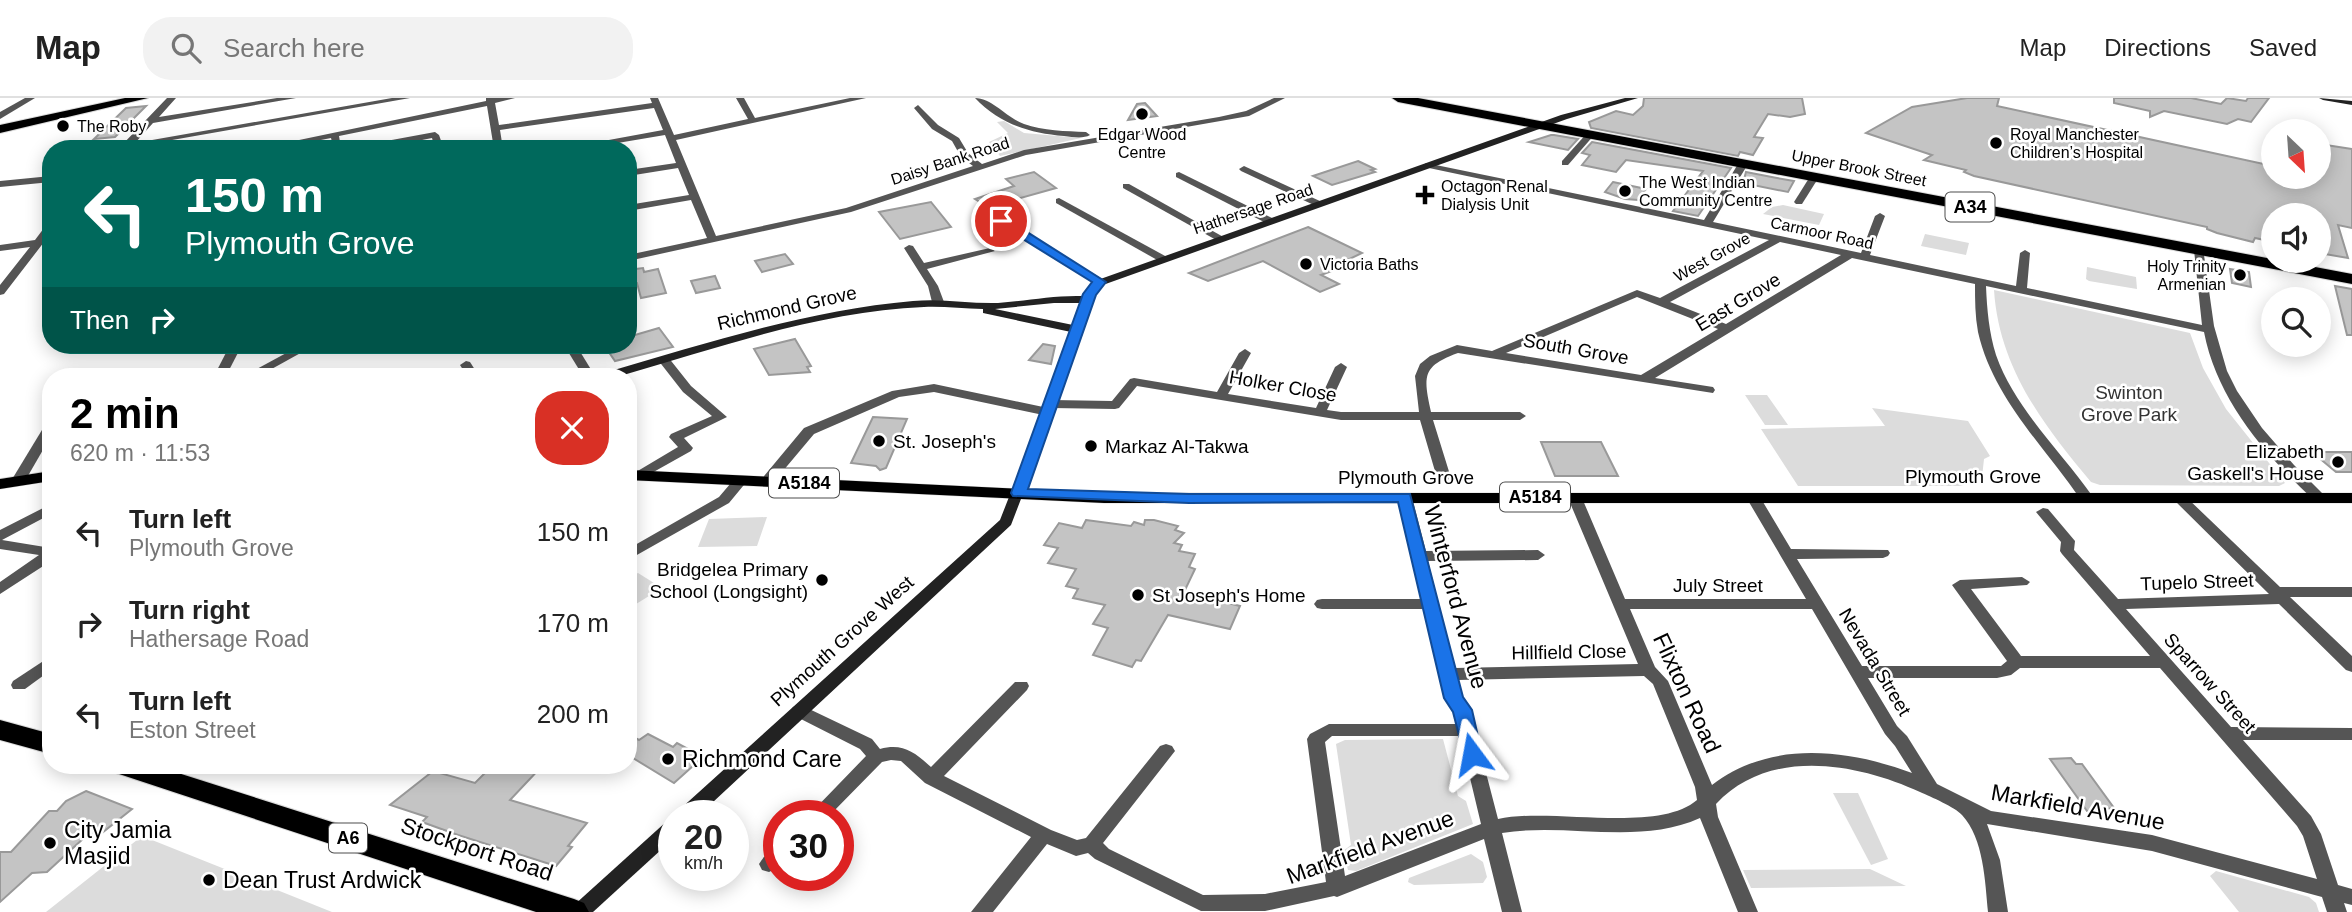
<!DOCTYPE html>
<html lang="en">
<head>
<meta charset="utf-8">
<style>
  :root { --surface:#fff; --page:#f2f2f2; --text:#222; --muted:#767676; --line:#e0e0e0; --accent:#000 }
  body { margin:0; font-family:Arial,sans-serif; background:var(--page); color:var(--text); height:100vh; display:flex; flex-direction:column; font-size:26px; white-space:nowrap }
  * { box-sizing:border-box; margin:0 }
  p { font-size:23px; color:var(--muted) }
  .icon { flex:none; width:38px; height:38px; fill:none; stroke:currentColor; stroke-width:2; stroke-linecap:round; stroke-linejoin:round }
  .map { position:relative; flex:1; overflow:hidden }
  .sheet { position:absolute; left:42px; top:270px; width:595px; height:406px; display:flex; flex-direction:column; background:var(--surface); border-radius:28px; box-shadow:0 4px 18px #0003 }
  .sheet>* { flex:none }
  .top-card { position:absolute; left:42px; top:42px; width:595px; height:214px; border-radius:28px; box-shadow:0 4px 18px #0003; background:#00695c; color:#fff; overflow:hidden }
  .needle { width:46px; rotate:155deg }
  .controls { position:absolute; left:2261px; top:21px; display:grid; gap:14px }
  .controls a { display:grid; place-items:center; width:70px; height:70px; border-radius:50%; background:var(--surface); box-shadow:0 4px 18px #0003; font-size:35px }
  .speed { position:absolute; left:658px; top:702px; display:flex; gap:14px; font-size:35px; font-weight:700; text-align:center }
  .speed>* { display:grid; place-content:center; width:91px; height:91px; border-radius:50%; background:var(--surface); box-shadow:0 4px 18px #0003; line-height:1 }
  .speed small { font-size:18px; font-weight:400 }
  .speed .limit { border:10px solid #d22; background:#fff; color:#111 }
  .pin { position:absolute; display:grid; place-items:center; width:60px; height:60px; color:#fff; margin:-30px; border:4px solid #fff; border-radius:50%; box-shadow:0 2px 7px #0007 }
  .me { position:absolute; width:77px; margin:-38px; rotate:347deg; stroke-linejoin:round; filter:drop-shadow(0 0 5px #0008) }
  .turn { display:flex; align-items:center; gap:24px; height:147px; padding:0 28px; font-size:32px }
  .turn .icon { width:91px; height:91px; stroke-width:2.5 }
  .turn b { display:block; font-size:49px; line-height:60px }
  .then { display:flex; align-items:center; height:66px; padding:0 28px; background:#0003; gap:14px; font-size:26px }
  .round { display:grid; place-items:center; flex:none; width:74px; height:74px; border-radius:28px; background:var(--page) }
  .head { display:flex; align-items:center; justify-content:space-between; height:119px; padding:0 28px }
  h1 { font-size:42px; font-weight:700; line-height:52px; color:var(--accent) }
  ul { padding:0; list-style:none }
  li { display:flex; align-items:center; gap:21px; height:91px; padding:0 28px }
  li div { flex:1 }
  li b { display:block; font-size:26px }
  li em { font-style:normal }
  header { display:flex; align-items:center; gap:42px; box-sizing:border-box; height:98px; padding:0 35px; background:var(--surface); border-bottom:2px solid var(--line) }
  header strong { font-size:33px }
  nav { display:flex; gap:38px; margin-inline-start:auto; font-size:24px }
  .search { width:490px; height:63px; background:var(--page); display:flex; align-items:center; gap:18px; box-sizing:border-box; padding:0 24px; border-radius:28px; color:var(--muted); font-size:26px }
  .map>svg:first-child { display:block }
  .green { fill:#dcdcdc }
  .building { fill:#c4c4c4; stroke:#999; stroke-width:2 }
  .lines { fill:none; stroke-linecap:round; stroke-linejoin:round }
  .primary-casing { stroke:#dbdbdb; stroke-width:1 }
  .highway-casing { stroke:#dbdbdb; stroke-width:2 }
  .street { fill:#555; fill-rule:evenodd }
  .secondary { fill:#222; fill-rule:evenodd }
  .primary { fill:#000; fill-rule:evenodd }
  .highway { fill:#000; fill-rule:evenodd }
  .route { fill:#1a73e8; stroke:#114b97; stroke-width:2 }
  .poi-dot { fill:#000; stroke:#fff; stroke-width:2.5 }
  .labels { text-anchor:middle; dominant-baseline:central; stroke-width:5; stroke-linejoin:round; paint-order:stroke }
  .far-poi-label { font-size:16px; fill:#000; stroke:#fff; text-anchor:start }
  .far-street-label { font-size:16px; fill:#000; stroke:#fff }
  .shield { fill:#fff; stroke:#4c4c4c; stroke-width:2 }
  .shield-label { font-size:18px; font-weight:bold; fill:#000 }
  .street-label { font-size:19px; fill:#000; stroke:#fff }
  .park-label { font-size:19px; fill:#333; stroke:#fff }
  .poi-label { font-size:19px; fill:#000; stroke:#fff; text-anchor:start }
  .near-street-label { font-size:23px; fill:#000; stroke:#fff }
  .near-poi-label { font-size:23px; fill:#000; stroke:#fff; text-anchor:start }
</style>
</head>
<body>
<header>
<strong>Map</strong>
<div class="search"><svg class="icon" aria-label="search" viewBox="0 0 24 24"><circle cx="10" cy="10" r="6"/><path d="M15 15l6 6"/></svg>Search here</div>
<nav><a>Map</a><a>Directions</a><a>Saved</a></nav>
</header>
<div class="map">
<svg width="2352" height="814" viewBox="0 0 2352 814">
  <rect width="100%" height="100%" fill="#fff"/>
  <!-- green -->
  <g class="green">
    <polygon points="1004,23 1024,35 1081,40 1000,58 989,44 1008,35 997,24"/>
    <polygon points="1783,107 1824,116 1819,127 1763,116 1772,109"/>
    <polygon points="1925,136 1969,145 1966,157 1921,148"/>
    <polygon points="2087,169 2136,179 2137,191 2089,183 2086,181"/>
    <path d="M1994,192L2190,235L2203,270L2226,311L2285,385L2279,388L2100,387L2091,384C2043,327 1999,269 1994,192Z"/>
    <polygon points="1745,297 1767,297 1788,327 1765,327"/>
    <polygon points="1872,310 1968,323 1990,358 1984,361 1982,379 1961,388 1798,388 1761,331 1885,328"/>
    <polygon points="767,419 757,448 698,449 709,421"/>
    <polygon points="638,475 662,490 628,511 628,480"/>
    <polygon points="1443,641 1458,698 1466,703 1473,726 1356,773 1348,772 1343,753 1351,747 1336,646 1345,642"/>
    <polygon points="1833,695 1858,695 1888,761 1871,767"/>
    <polygon points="142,738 332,814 46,814"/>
    <polygon points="1471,756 1483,764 1487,779 1483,785 1414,787 1408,784 1409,780"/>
    <polygon points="1870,771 1906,788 1751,790 1743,772"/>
    <polygon points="2216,773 2309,799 2316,805 2319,814 2239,814 2210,778"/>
  </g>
  <!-- building -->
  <g class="building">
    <polygon points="1644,0 1802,0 1805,16 1790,19 1768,16 1754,39 1763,40 1753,57 1740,54 1738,58 1591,30 1589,24 1616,13 1633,17 1643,8"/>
    <polygon points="1967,0 1999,0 1997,8 2273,68 2273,79 2321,79 2319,46 2352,51 2352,130 2338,127 2348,160 2319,155 2319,117 2273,117 2273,144 2255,140 2253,144 2217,135 2207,131 2207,129 1974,78 1964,74 1966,72 1924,62 1932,57 1866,35 1912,9"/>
    <polygon points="2114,0 2191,0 2221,6 2227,0 2246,3 2248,0 2269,0 2251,24 2238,21 2227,26 2164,13 2150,19 2150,13 2114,5"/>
    <polygon points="1145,5 1157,18 1128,22 1137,6"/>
    <polygon points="146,8 115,39 94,41 126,10"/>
    <polygon points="1551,37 1554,37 1578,41 1568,52 1529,44"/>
    <polygon points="1592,44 1731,70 1698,118 1673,113 1703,73 1626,62 1616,74 1582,67 1590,57 1582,55"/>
    <polygon points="1358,63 1375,71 1371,72 1375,74 1332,87 1313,78"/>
    <polygon points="1034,74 1056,90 988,109 975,101 1014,88 1006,81"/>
    <polygon points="1746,74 1777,80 1794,83 1788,94 1743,85"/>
    <polygon points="1613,84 1646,91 1638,102 1625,101 1605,94"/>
    <polygon points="931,104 951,129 900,141 879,114"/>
    <polygon points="1308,129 1362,155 1341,165 1345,168 1321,177 1339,186 1320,194 1263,163 1208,183 1189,175"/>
    <polygon points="785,156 793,166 762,174 755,163"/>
    <polygon points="643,170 644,174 658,171 666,195 641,200 637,185 628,186 628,172"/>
    <polygon points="2230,171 2249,174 2251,189 2232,185"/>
    <polygon points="715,178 720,190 696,195 691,183"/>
    <polygon points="2335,188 2352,191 2352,237 2347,237"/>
    <polygon points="659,230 673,249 615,263 604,247 628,247 628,239"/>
    <polygon points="795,241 811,268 807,269 810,274 769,277 754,251"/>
    <polygon points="1043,246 1055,248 1051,266 1029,262"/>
    <polygon points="873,319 907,321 886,370 880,372 876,368 851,365"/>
    <polygon points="1541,344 1601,344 1618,378 1555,378"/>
    <polygon points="2312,354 2352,354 2352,374 2336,374"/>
    <polygon points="1086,422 1131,428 1134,424 1144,427 1145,422 1154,422 1178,428 1175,432 1184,435 1174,445 1182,447 1179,453 1195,456 1189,469 1195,471 1184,494 1240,508 1230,531 1168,517 1141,563 1136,562 1132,569 1093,557 1108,530 1093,526 1105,507 1073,500 1078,491 1066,488 1076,471 1048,465 1058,450 1044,447 1059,425 1082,430"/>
    <polygon points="628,636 639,642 648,636 673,649 677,645 703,659 674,685 628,657"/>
    <polygon points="2071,660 2076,666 2082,666 2114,710 2087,713 2050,661"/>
    <polygon points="493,667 543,667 510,702 587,725 568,748 572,749 556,768 458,737 422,724 427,719 390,707 433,673 475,685"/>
    <polygon points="86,693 132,711 93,742 85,739 47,774 32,775 0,804 0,754 11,754 49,713 57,713 66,703"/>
  </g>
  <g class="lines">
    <defs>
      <g id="primary">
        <polygon points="628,372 1104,395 2352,395 2352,405 1104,405 628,382"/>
        <polygon points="51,373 51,383 0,391 0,381"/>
      </g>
      <g id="highway">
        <polygon points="125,0 148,0 0,35 0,27"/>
        <polygon points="1392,0 1418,0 2352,176 2352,186 1398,4"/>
        <polygon points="0,622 51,636 51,656 0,642"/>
        <polygon points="109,667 153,667 574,801 584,805 589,814 536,814 113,674"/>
      </g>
    </defs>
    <!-- primary casing -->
    <use href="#primary" class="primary-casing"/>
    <!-- highway casing -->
    <use href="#highway" class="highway-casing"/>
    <!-- street -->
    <g class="street">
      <polygon points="25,0 35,0 0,21 0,14"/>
      <polygon points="167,0 176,0 159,19 277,0 296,0 153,25 135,45 392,0 410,0 121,51 122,47"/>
      <path d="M486,0H515L495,5L499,27L652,5L650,0H658L674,37L748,21L736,0H744L755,20L850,0H866L676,42L716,138L846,110L973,68L961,59L952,43L932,31L914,10L918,7L938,27L959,40L968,55L982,66L1024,52L1219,19L1246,13L1274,0H1285L1249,18L1026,57L851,114L628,163V157L707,140L691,102L628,113V107L689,97L678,70L628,78V72L676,65L665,37L582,51H560L663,32L654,10L500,32L503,51H494L487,8L339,38L340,44L370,46L435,34L439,37L444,51H435L432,40C400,46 364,58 333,48L331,40L275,51H256L486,3Z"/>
      <path d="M975,0C992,0 1007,20 1024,26C1043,33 1066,33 1086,34L1090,37C1083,41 1073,39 1064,38C1029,35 1000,26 975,0Z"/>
      <polygon points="1588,34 1595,36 1568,67 1562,67 1562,63"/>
      <path d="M1743,63L1748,66L1713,124L1861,155L1875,118L1880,115L1885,118L1870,157L2016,188L2020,155L2025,152L2030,155L2027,190L2202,227L2194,152L2195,150H2203L2214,228L2227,273L2237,293L2262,330L2294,367L2327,400L2325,403H2315C2266,358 2217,302 2204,234L1986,188C1987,212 1989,234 1996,257C2015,311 2061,353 2093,399L2091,402H2081C2044,348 1993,300 1978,234C1975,218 1975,202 1975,186L1852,160L1655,280L1713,289L1715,292L1713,295L1458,255C1422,268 1423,278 1431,314H1520L1526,318L1520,322H1433L1451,380L1444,384L1437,380L1420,322H1341L1137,288L1119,310L1115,311L1052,310L1046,306L1052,302L1112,303L1130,281L1134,280L1217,294L1239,255L1245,251L1251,255L1228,296L1316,310L1335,269L1341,265L1347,269L1327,312L1341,314H1419L1415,278L1420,266L1430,258L1457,247L1492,253L1637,192L1660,200L1769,142L1429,70L1424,67L1426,65L1704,122L1738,66ZM1780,144L1841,157L1726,226L1670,204ZM1637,199L1718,231L1641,277L1506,255Z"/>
      <polygon points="1244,68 1322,104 1324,106 1316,108 1241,73 1239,71"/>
      <polygon points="1179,74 1274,121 1275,123 1266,125 1176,79 1176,75"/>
      <polygon points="1811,77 1819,79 1802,106 1796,106 1794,104"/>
      <polygon points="51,78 51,84 0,89 0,83"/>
      <polygon points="1123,86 1129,86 1227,141 1218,143 1123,90"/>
      <polygon points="1059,100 1167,159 1168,161 1167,163 1159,163 1056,105 1056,101"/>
      <polygon points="1001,120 1104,182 1105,184 1104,186 1096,186 997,125 996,123"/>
      <polygon points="51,125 51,135 4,196 0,197 0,187 30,149 0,153 0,147 35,142 47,126"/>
      <polygon points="909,147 913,148 924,165 990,150 995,153 927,171 938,188 944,204 938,207 932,204 928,188 904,150"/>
      <polygon points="94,247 118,247 116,249 85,256 79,252 81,249"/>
      <polygon points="230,247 242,247 226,278 214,278"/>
      <polygon points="301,247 315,247 259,278 244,278"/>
      <polygon points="564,247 576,247 595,278 583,278"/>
      <polygon points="664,258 668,259 691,288 727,319 684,340 693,350 691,353 641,381 636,380 634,377 636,374 678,349 669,339 671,336 712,318 683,294 658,262"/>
      <polygon points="466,263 470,264 479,278 467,278 460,267"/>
      <polygon points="934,286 1048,310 1054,314 1048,318 934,294 899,299 814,336 772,386 767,387 760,383 804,330 892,293"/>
      <polygon points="51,323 51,338 25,383 18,387 13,386 11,383 45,327"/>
      <polygon points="741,378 748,382 729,405 628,462 628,451 719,399 736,379"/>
      <path d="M1405,395L1412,399L1426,453L1538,452L1545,457L1538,462L1428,463L1455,570L1638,566L1568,400L1575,396L1582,400L1625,501H1806L1746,399L1753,395L1760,399L1791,451L1888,452L1890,455L1888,458L1883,460L1797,461L1862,568H2001L2007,563L1952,487L1960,482L2022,479L2030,484L2027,487L1971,491L2021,558H2150L2062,456L2060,453L2061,444L2036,414L2043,410L2048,411L2075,443L2074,452L2118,501L2269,496L2172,400L2174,397H2184L2280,489H2352V499H2290L2352,558V574L2346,572L2279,506L2126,511L2231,629L2352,630V642H2243L2311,718L2321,736L2338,787L2352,791V807L2344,805L2347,814H2327L2322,799L2152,753L1987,726L2000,762L2008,814H1988C1985,784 1984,741 1962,717C1955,709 1931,699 1920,694C1857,665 1769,649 1716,706L1718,719L1758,814H1738L1700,720C1638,748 1567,724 1502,735L1522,814H1502L1484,741L1337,799L1334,798L1265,813H1201L1095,761L1088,755L1076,758L1047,746L993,814H971L1031,739L925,685L901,663L891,662L882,664L829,718H808L866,658L860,651L793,617L791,613L793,609L799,607L805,609L872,641L880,651C903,645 914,654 931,669L1015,584H1027L1029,588L1027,592L944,678L1051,732L1077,742L1086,740L1160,648L1166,646L1172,648L1175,653L1103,745L1109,751L1203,797L1265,796L1326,784L1307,641L1310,636L1329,626H1457L1454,613L1446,600L1425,511H1322L1317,510L1314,506L1317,502L1322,501H1422L1398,399ZM1630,511H1812L1885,636L1895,648L1912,675C1847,651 1770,642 1712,687L1668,583L1655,569ZM2020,570H2160L2297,728L2303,738L2317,781L2152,737L1991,713L1937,686L1907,638L1897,628L1868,580H1997L2011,577ZM1644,578L1653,586L1695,689L1697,702C1658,736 1550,709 1498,721L1470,613L1462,599L1458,582ZM1332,638H1460L1481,726L1345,778L1325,644Z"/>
      <polygon points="51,406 51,416 2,442 51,450 51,463 0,496 0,484 39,457 0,451 0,432"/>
      <polygon points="51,558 51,572 25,591 13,591 11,587 13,583"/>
      <path d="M779,748V769L769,774L762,772L759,766C764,758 770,751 779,748Z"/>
    </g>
    <!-- secondary -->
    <g class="secondary">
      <path d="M1625,0H1638L1567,21L1100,188L1094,196L1064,289L1011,427L698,718H676L678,713L1000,422L1052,289L1071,234L983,215V211C963,211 943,208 924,209C820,213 718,250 620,278H602L604,275C705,246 807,212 913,203C942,200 970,206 998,205C1026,203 1054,197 1083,198L1092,184L1561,17ZM1054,205H1080L1073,227L995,211Z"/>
      <polygon points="2319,0 2352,3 2352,7 2323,2"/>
      <polygon points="674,721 674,740 593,814 570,814 573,808 667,723"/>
    </g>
    <!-- primary -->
    <use href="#primary" class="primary"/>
    <!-- highway -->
    <use href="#highway" class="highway"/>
  </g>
  <!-- route -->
  <polygon class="route" points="997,120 1005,120 1106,184 1096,197 1028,391 1189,396 1410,396 1463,599 1472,612 1482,656 1479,661 1465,661 1453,614 1444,600 1398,404 1189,405 1013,398 1011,395 1083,196 1092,184 997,125"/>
  <!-- markers -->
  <g class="poi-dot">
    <circle cx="1142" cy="16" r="7"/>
    <circle cx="63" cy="28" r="7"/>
    <circle cx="1996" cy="45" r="7"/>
    <circle cx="1625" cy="93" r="7"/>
    <path d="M1421.5 86.5h7v7h7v7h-7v7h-7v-7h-7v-7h7z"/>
    <circle cx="1306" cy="166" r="7"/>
    <circle cx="2240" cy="177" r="7"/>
    <circle cx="879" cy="343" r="7"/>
    <circle cx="1091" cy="348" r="7"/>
    <circle cx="2338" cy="364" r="7"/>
    <circle cx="822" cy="482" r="7"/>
    <circle cx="1138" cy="497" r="7"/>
    <circle cx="668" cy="661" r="7"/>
    <circle cx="50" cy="745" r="7"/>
    <circle cx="209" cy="782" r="7"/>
  </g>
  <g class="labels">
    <!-- far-poi labels -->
    <g class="far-poi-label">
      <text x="77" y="28">The Roby</text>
      <text x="1142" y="36" text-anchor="middle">Edgar Wood<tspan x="1142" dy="18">Centre</tspan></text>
      <text x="2010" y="36">Royal Manchester<tspan x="2010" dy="18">Children’s Hospital</tspan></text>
      <text x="1639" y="84">The West Indian<tspan x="1639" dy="18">Community Centre</tspan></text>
      <text x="1441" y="88">Octagon Renal<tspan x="1441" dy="18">Dialysis Unit</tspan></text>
      <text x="1320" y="166">Victoria Baths</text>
      <text x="2226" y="168" text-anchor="end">Holy Trinity<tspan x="2226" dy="18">Armenian</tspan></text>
    </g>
    <!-- far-street labels -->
    <g class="far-street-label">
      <text transform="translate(950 63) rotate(-18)">Daisy Bank Road</text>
      <text transform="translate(1859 70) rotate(11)">Upper Brook Street</text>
      <text transform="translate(1253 111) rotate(-19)">Hathersage Road</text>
      <text transform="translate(1822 135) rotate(12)">Carmoor Road</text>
      <text transform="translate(1712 159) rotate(-29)">West Grove</text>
    </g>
    <!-- shield labels -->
    <g class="shield">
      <rect x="1945.5" y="94.5" width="49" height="29" rx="5"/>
      <rect x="769" y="370.5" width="70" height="29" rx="5"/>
      <rect x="1500" y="384.5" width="70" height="29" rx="5"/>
      <rect x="329" y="725.5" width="38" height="29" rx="5"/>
    </g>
    <g class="shield-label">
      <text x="1970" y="109">A34</text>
      <text x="804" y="385">A5184</text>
      <text x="1535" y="399">A5184</text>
      <text x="348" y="740">A6</text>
    </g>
    <!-- street labels -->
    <g class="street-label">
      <text transform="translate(1738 204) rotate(-31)">East Grove</text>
      <text transform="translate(787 210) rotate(-13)">Richmond Grove</text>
      <text transform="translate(1576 251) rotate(10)">South Grove</text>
      <text transform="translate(1283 288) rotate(10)">Holker Close</text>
      <text x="1973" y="378">Plymouth Grove</text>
      <text x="1406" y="379">Plymouth Grove</text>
      <text transform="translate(2197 484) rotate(-2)">Tupelo Street</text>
      <text x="1718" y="487">July Street</text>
      <text transform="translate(842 543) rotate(-42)">Plymouth Grove West</text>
      <text transform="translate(1569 554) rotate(-1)">Hillfield Close</text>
      <text transform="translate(1875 564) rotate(59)">Nevada Street</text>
      <text transform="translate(2210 585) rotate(48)">Sparrow Street</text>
    </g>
    <!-- park labels -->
    <g class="park-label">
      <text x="2129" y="294">Swinton<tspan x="2129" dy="22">Grove Park</tspan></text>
    </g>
    <!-- poi labels -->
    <g class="poi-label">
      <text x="893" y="343">St. Joseph's</text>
      <text x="1105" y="348">Markaz Al-Takwa</text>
      <text x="2324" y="353" text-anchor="end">Elizabeth<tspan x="2324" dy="22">Gaskell's House</tspan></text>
      <text x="808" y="471" text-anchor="end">Bridgelea Primary<tspan x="808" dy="22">School (Longsight)</tspan></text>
      <text x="1152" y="497">St Joseph's Home</text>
    </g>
    <!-- near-street labels -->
    <g class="near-street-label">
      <text transform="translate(1456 499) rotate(75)">Winterford Avenue</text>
      <text transform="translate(1687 595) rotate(65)">Flixton Road</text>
      <text transform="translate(2078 709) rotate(10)">Markfield Avenue</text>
      <text transform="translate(1370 749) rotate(-20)">Markfield Avenue</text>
      <text transform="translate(477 751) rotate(18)">Stockport Road</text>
    </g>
    <!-- near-poi labels -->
    <g class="near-poi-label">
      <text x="682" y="661">Richmond Care</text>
      <text x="64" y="732">City Jamia<tspan x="64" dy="26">Masjid</tspan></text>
      <text x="223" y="782">Dean Trust Ardwick</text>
    </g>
  </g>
</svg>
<div class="controls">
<a><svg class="needle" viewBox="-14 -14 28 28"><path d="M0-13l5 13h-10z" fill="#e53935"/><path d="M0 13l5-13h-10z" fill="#767676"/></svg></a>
<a><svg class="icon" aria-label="sound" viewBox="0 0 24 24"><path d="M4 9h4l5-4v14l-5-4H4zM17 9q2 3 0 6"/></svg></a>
<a><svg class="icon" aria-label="search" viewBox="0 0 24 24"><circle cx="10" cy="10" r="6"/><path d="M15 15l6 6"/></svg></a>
</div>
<div class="speed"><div>20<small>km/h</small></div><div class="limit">30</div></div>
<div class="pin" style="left:1001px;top:123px;background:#d93025"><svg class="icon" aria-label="arrive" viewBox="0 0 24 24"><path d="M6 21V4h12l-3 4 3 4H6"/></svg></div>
<svg class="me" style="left:1472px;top:656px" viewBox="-20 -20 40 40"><path d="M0-17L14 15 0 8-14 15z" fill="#1a73e8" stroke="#fff" stroke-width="4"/></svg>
<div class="top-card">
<div class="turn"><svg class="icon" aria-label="left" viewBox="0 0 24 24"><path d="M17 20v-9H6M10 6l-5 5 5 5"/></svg><div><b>150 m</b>Plymouth Grove</div></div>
<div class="then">Then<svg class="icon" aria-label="right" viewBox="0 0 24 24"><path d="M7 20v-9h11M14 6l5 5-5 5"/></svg></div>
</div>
<section class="sheet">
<div class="head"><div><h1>2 min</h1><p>620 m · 11:53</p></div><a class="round" style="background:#d93025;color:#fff"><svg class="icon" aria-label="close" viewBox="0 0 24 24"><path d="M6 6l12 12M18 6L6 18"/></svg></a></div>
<ul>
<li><svg class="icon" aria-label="left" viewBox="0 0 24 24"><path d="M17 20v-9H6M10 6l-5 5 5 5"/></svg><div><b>Turn left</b><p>Plymouth Grove</p></div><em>150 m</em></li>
<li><svg class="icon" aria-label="right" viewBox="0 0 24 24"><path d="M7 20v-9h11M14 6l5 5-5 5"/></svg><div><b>Turn right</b><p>Hathersage Road</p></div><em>170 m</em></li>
<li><svg class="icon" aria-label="left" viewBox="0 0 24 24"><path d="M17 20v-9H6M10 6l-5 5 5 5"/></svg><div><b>Turn left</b><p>Eston Street</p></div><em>200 m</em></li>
</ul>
</section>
</div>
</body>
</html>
